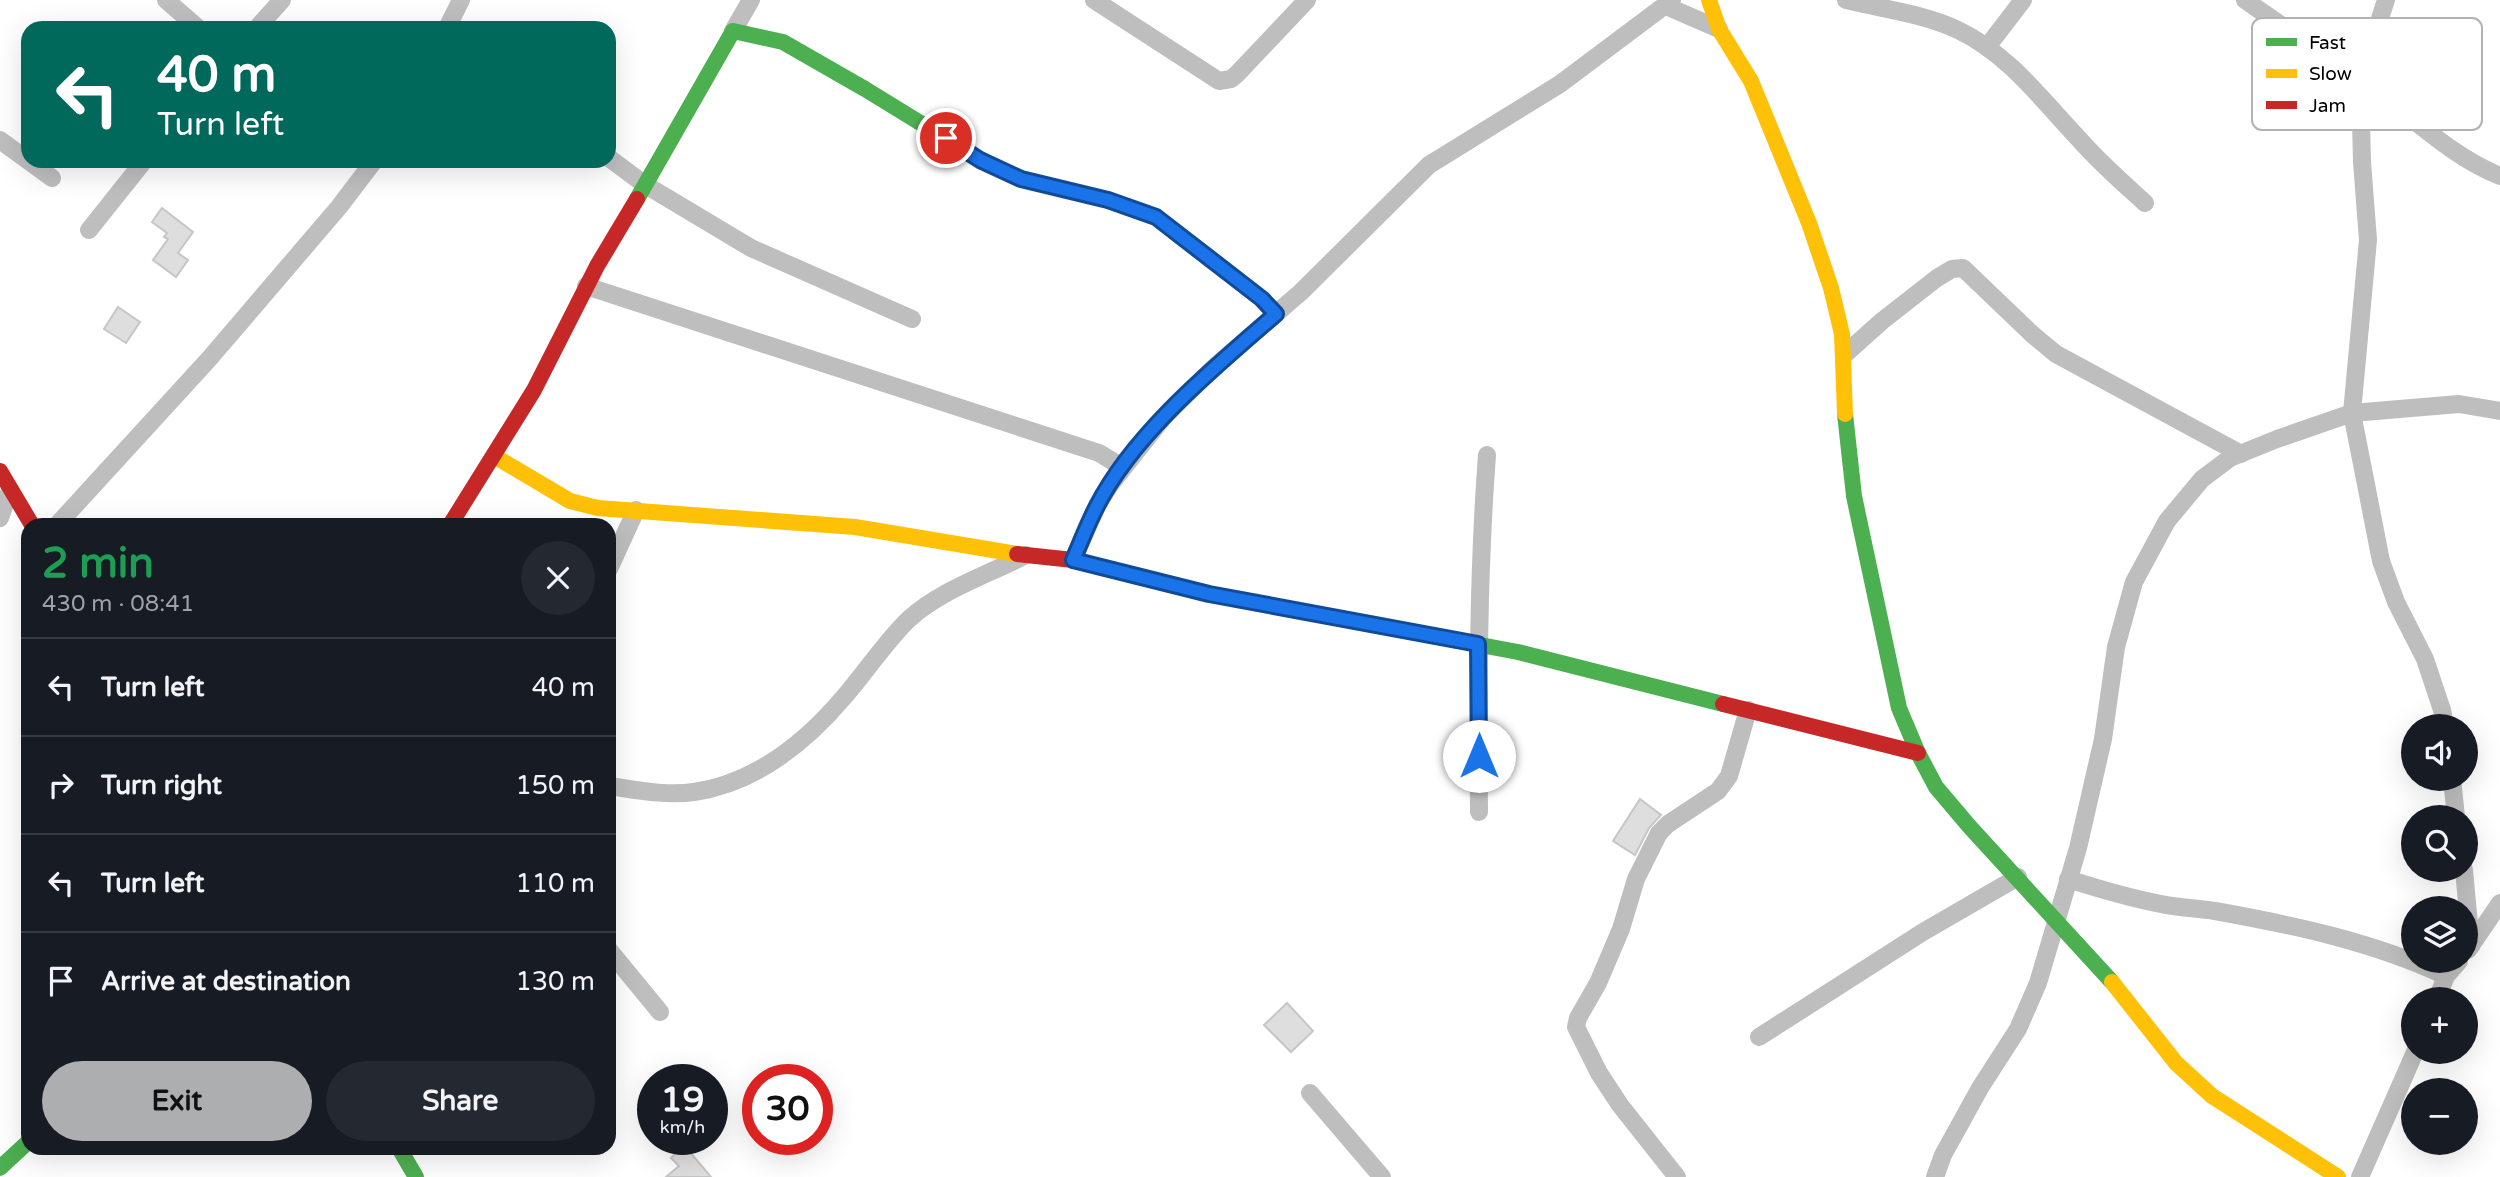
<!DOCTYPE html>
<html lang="en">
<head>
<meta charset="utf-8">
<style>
  :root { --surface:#171b24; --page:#242831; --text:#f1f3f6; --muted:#9ea1a6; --line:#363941; --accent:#adaeaf }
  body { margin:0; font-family:"Varela Round",sans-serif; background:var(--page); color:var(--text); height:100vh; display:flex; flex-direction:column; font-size:26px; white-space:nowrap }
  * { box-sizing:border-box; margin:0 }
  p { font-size:23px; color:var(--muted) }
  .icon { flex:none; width:38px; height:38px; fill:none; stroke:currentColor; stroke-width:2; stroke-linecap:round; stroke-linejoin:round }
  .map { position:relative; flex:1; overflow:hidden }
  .sheet { position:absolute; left:21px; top:518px; width:595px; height:637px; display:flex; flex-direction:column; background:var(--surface); border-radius:21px; box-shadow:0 7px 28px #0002 }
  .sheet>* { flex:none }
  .banner { position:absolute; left:21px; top:21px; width:595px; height:147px; border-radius:21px; box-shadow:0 7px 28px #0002; background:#00695c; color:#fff; overflow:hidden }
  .controls { position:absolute; left:2401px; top:714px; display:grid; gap:14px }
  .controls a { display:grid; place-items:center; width:77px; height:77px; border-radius:50%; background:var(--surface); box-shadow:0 7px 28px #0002; font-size:35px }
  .speed { position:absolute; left:637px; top:1064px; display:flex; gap:14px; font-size:35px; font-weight:700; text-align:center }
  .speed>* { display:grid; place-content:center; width:91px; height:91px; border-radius:50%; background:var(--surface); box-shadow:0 7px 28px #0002; line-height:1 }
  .speed small { font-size:18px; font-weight:400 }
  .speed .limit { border:10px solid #d22; background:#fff; color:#111 }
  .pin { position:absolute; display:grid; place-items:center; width:60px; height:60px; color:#fff; margin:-30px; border:4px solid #fff; border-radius:50%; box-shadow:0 2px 7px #0007 }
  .me { position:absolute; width:77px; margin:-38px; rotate:0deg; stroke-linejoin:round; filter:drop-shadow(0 0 5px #0008) }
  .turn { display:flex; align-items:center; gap:24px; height:147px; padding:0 21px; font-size:32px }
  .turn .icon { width:91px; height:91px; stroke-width:2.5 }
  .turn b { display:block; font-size:49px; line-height:60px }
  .round { display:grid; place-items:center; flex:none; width:74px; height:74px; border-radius:37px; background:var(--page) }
  .summary { display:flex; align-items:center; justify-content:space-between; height:119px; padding:0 21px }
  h1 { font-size:42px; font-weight:700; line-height:52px; color:#1e9e55 }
  .button { display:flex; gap:14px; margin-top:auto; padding:14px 21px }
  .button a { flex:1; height:80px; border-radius:42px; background:var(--accent); color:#111; font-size:28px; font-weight:700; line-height:80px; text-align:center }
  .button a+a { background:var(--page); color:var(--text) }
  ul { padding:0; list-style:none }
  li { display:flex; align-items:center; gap:21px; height:98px; padding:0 21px; border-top:2px solid var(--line) }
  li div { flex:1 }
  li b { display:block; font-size:26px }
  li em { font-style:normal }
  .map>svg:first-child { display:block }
  .building { fill:#dedede; stroke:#c6c6c6; stroke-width:2 }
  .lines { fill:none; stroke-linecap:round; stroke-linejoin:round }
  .street { stroke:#bebebe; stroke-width:18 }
  .fast { stroke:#4caf50; stroke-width:16 }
  .slow { stroke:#ffc107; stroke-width:16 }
  .jam { stroke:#c62828; stroke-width:16 }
  .route-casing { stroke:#114b97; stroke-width:18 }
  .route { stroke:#1a73e8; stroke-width:12 }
  .key { fill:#fff; stroke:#b2b2b2; stroke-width:2 }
  .key-label { font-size:19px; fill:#000 }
</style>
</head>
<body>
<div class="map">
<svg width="2500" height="1177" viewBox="0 0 2500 1177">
  <rect width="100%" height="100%" fill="#fff"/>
  <!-- building -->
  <g class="building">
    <polygon points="162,208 193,232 178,253 188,260 176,277 153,260 168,239 164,237 167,233 152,222"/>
    <polygon points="118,307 140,322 126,343 104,329"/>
    <polygon points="1640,799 1661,815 1649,828 1635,855 1613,841"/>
    <polygon points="1287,1003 1313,1031 1291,1052 1264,1025"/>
    <polygon points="684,1145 711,1177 666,1177 679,1166 671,1158"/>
  </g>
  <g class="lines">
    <!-- street -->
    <g class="street">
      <polyline points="166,0 198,28"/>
      <polyline points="1094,0 1219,81 1231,79 1237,74 1307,0"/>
      <path d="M1846,0C1883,9 1926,14 1960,31C2009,55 2042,100 2079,139C2099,162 2122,182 2145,203"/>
      <path d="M2245,0C2290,32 2337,62 2381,95C2420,124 2455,158 2500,176"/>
      <polyline points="2386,0 2360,80 2362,162 2368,240 2352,413 2381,561 2396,602 2425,659 2442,710 2445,726"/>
      <polyline points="1666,6 1719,29"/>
      <polyline points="257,28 282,0"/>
      <polyline points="447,28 461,0"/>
      <polyline points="733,31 751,0"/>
      <polyline points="1987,47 2023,0"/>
      <polyline points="0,140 52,178"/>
      <polyline points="609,158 644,184 751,248 912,319"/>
      <polyline points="89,230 144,161"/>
      <polyline points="586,286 1099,453 1122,467"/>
      <polyline points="1844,355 1882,321 1937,278 1952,269 1963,268 2033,335 2056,354 2241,454"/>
      <polyline points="0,518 10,490"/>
      <polyline points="57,525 209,359 339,207 374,161"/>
      <polyline points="1073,560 1098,504 1110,485 1163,418 1211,370 1301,292 1429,165 1560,84 1672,0"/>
      <polyline points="609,569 636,510"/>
      <polyline points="2452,779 2456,817"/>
      <path d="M609,786C637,790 666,796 694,792C755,783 805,743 844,697C866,672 885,642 909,619C941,590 987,575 1026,555"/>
      <path d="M1479,812C1478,692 1478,574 1487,455"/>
      <polyline points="2464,870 2471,946"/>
      <path d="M2068,879C2099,889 2130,898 2161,904C2179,908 2197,908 2215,911C2293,925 2374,942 2446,976"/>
      <polyline points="609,950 660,1012"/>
      <polyline points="2468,950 2500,903"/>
      <polyline points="2437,999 2446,976 2459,961"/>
      <polyline points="1759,1037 1923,932 2018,877"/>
      <polyline points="1310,1093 1382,1177"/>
      <polyline points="1677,1177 1620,1105 1599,1073 1576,1027 1578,1018 1598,983 1621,929 1636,879 1659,833 1668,824 1718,791 1729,776 1748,710"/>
      <polyline points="1935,1177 1943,1155 1980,1088 2018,1029 2038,983 2078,848 2103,739 2116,647 2134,582 2167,521 2202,479 2230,458 2277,439 2352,413 2459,404 2500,411"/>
      <polyline points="2360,1177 2415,1052"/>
    </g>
    <!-- fast -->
    <g class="fast">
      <polyline points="637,199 733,31 783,42 865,89 979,159"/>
      <polyline points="1205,255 1262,299 1276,314"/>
      <polyline points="1845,414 1854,496 1899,708 1918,753 1936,787 1969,826 2112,982"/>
      <polyline points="1267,605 1518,652 1723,704"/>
      <polyline points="399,1148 416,1177"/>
      <polyline points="0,1168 28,1142"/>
    </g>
    <!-- slow -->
    <g class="slow">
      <polyline points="1709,0 1719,29 1751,81 1809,223 1831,288 1842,334 1845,414"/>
      <polyline points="494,456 570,501 598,508 855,527 1017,554"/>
      <polyline points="2112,982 2176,1063 2212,1096 2338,1177"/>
    </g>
    <!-- jam -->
    <g class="jam">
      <polyline points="979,159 1021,179 1108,200 1156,217 1205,255"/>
      <polyline points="0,471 32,525"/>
      <polyline points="450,525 534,390 597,266 637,199"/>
      <polyline points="1017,554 1073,560 1209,594 1267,605"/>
      <polyline points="1723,704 1918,753"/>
    </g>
  </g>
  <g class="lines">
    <defs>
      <path id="route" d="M946,138L980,160L1021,179L1108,200L1156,217L1262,299L1276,314C1215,367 1134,433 1097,506C1088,523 1081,542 1073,560L1209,594L1478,644L1479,756"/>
    </defs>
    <!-- route casing -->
    <use href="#route" class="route-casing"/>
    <!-- route -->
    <use href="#route" class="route"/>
  </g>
  <!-- legend -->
  <rect x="2252" y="18" width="230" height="112" rx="10" class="key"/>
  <rect x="2266" y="38" width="31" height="8" fill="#4caf50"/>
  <rect x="2266" y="69" width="31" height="9" fill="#ffc107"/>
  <rect x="2266" y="101" width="31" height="8" fill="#c62828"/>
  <g class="key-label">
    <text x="2309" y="49">Fast</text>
    <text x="2309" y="80">Slow</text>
    <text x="2309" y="112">Jam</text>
  </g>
</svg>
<div class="controls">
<a><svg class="icon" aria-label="sound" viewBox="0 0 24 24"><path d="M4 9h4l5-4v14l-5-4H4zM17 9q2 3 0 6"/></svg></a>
<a><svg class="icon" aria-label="search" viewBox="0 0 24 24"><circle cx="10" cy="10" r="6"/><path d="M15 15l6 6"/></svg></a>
<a><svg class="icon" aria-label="layers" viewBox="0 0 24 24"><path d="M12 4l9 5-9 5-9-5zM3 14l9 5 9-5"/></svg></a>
<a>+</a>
<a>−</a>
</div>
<div class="speed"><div>19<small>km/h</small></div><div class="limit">30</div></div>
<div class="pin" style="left:946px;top:138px;background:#d93025"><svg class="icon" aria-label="arrive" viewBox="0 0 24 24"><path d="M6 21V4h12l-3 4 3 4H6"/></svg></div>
<svg class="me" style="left:1479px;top:756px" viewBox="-20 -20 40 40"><circle r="19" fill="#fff"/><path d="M0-13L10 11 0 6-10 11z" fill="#1a73e8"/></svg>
<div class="banner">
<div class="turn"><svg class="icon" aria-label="left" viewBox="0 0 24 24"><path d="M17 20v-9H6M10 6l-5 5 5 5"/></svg><div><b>40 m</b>Turn left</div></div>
</div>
<section class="sheet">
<div class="summary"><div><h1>2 min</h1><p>430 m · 08:41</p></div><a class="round"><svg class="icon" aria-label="close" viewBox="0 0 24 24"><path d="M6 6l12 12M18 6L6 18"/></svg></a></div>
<ul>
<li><svg class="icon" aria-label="left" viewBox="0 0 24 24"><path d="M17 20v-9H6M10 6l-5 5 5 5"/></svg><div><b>Turn left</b></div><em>40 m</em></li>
<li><svg class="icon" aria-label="right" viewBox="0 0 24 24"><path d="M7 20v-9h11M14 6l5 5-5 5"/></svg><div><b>Turn right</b></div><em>150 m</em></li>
<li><svg class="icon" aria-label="left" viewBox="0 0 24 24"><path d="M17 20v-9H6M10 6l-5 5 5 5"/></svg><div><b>Turn left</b></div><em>110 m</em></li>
<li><svg class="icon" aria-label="arrive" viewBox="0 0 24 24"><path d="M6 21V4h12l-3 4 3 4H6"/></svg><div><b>Arrive at destination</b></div><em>130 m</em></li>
</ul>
<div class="button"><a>Exit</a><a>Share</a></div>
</section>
</div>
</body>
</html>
